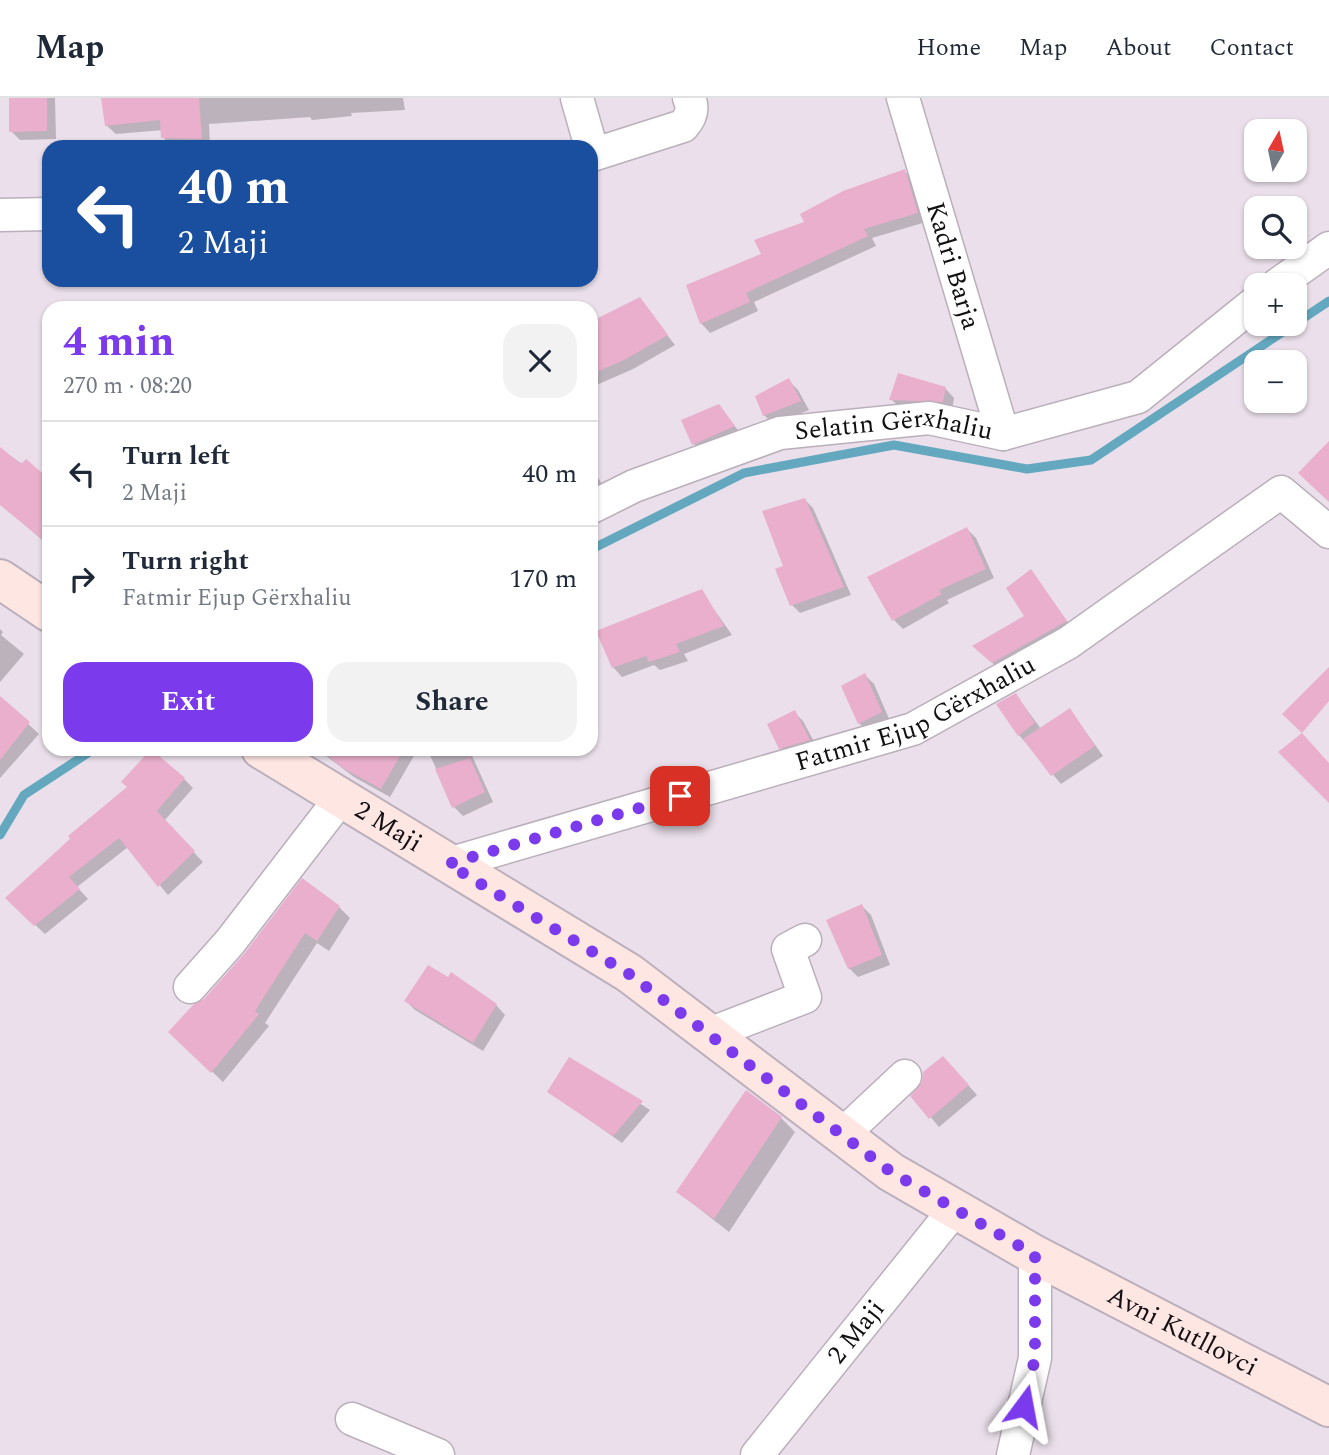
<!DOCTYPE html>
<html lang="en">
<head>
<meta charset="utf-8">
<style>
  :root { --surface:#fff; --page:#f2f2f3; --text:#1f2937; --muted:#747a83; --line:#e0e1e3; --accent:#7c3aed }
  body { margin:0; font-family:Spectral,serif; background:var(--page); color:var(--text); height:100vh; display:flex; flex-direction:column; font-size:26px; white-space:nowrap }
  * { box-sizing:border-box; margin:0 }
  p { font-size:23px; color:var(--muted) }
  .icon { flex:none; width:38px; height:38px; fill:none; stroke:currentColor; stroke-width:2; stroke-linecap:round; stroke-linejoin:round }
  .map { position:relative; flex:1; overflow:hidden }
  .side { position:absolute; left:42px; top:203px; width:556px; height:455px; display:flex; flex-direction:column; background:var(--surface); border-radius:21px; box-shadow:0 2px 5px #0004 }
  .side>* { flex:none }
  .hud { position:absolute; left:42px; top:42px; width:556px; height:147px; border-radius:21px; box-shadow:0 2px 5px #0004; background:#1a4fa0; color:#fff; overflow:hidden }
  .needle { width:46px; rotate:9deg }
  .tools { position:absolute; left:1244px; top:21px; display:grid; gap:14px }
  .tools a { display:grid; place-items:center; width:63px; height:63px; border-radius:14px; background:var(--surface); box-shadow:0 2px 5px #0004; font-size:35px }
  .pin { position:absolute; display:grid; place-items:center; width:60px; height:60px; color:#fff; margin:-30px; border-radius:14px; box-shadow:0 4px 10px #0006 }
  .me { position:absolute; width:77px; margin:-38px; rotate:13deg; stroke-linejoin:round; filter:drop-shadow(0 0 5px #0008) }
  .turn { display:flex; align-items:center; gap:24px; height:147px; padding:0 21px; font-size:32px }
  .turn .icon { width:91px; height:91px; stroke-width:2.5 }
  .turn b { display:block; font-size:49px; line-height:60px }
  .round { display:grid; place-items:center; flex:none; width:74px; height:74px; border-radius:21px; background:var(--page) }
  .summary { display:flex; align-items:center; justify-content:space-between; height:119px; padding:0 21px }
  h1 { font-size:42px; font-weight:700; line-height:52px; color:var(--accent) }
  .button { display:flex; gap:14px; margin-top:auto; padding:14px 21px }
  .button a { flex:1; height:80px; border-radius:21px; background:var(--accent); color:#fff; font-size:28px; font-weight:700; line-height:80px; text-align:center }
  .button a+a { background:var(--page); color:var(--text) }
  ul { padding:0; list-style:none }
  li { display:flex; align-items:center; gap:21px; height:105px; padding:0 21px; border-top:2px solid var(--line) }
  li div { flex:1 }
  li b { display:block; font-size:26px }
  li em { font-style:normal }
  header { display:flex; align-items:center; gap:42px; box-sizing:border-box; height:98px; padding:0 35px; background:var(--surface); border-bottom:2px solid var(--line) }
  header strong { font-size:33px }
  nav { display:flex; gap:38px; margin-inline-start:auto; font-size:24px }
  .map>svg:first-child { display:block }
  .shadow { fill:#0003 }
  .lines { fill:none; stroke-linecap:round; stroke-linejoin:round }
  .stream { stroke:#63a8be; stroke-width:9 }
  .building { fill:#e9afcd }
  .street-casing { stroke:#baafba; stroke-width:35 }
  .secondary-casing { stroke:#baafba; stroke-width:42 }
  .street { stroke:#fff; stroke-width:32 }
  .secondary { stroke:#fee6e3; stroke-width:38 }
  .route { stroke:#7c3aed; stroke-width:12; stroke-dasharray:0 21.6 }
  .labels { text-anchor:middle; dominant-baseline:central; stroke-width:7; stroke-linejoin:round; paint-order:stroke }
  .street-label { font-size:26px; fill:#131013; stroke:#fff }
</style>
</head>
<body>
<header>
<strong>Map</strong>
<nav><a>Home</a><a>Map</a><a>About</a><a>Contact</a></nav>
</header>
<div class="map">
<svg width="1329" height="1357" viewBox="0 0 1329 1357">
  <rect width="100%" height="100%" fill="#eadfea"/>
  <!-- shadow -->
  <g class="shadow">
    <polygon points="11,0 55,0 56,41 20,42 11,33"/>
    <polygon points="103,0 403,0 405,12 351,15 352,18 312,22 310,19 209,26 210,49 172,49 163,39 163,32 116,36 106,27"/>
    <polygon points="904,73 914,82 926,124 872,140 876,148 754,204 758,213 710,235 701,225 763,157 807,124"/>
    <polygon points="639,201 675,247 633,271 592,289 592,224"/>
    <polygon points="789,283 798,292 809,312 773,326 764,317"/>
    <polygon points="945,290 954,300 952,313 900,310 891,301"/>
    <polygon points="718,308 743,338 703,355 694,346"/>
    <polygon points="0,351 49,384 49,448 0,405"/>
    <polygon points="592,370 605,391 592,397"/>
    <polygon points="805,402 813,410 851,497 800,515 792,507"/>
    <polygon points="967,431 976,440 994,480 947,502 949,505 903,531 894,522"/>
    <polygon points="1031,473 1074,533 1002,573 983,557 1027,519"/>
    <polygon points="701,493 732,537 684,556 688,563 660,572 654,567 622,579 613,569 598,534"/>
    <polygon points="0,531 3,534 1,537 24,556 0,584"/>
    <polygon points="865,577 874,586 890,623 868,634 859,625"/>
    <polygon points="1016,597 1041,631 1070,612 1103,658 1061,686 1019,637"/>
    <polygon points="0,600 39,636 0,680"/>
    <polygon points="794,614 803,623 818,651 790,659 781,650"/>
    <polygon points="317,651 418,651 390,699 354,679"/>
    <polygon points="427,651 469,651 493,704 463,718 454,709"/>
    <polygon points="184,681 193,690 164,723 203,764 168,797 128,749 77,789 88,801 45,836 7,800 129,690"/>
    <polygon points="862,808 871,817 890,867 858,879 849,870"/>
    <polygon points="339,809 350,820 329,853 317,845 265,925 269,928 223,984 171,934"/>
    <polygon points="406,903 496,907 505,917 483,953 415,912"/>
    <polygon points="570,961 650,1012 622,1045 550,994"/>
    <polygon points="952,969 977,997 939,1029 913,998 924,985"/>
    <polygon points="781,1020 795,1034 729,1134 678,1094"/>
  </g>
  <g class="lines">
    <!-- stream -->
    <g class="stream">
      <polyline points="592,451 744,375 894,347 1027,371 1091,362 1329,203"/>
      <polyline points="0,737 24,697 94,651"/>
    </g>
  </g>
  <!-- building -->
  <g class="building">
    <polygon points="9,0 47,0 47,33 9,34"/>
    <polygon points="101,0 199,0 202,41 161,40 160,22 105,28"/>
    <polygon points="905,71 918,115 864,131 868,138 746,195 750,204 700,226 686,187 761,156 754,142 804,124 800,116 843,93"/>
    <polygon points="640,199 668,237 624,262 592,276 592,223"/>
    <polygon points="898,275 946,289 943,304 889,302"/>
    <polygon points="789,280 801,303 763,318 755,298"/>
    <polygon points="719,306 735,328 692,347 681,322"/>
    <polygon points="1329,343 1329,404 1298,375"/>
    <polygon points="0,349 21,366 26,361 49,381 49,447 0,407"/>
    <polygon points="805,400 844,489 790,508 775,471 783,468 762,413"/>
    <polygon points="967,429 986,471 939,492 942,496 892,523 867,479"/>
    <polygon points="1031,471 1067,523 992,565 972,548 1024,518 1006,490"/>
    <polygon points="702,491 724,528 676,546 680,554 649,564 646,558 612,570 596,533"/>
    <polygon points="1329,569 1329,603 1302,635 1282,616"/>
    <polygon points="865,575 882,614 858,626 841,588"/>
    <polygon points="1016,595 1035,625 1018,638 996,606"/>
    <polygon points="0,598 30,624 0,662"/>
    <polygon points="1070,610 1095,648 1051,678 1023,641"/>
    <polygon points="795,612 810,642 779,651 767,626"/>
    <polygon points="1302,635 1329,665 1329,705 1278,654"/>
    <polygon points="151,651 185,680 157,713 195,753 158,789 119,740 69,779 80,791 34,828 5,800 70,741 68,738 127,689 121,684"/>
    <polygon points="319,651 404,651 381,691 343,670"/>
    <polygon points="470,660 485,694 452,710 435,671"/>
    <polygon points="302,780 340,808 317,843 305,835 255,913 259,916 211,975 168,934 193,907 204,901 244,856"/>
    <polygon points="862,806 882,857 848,871 826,822"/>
    <polygon points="428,867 448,879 451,874 497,906 473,945 404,903"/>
    <polygon points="943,958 969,987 929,1021 910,998 922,984 923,974"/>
    <polygon points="569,959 643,1003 613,1038 547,994"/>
    <polygon points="746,992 782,1019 714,1121 676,1094"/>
  </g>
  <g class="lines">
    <defs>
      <g id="street">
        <polyline points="577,0 591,49"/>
        <path id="s1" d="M903,0L1003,336"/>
        <path d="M592,57L683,28C691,19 694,11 689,0"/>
        <polyline points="0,117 49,116"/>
        <polyline points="1277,187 1329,150"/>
        <path id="s2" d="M592,409L634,388L780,335L929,320L1003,336L1138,299L1256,204"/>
        <path id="s3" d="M448,766L913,631L1068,545L1281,394L1329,434"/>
        <polyline points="190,889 230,844 340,701"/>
        <polyline points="709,936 805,899 788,851 805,842"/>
        <polyline points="842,1037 905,978"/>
        <polyline points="352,1321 438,1357"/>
        <path id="s4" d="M757,1357L955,1111"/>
        <polyline points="1013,1357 1035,1260 1035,1157"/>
      </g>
      <g id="secondary">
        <polyline points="0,481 49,514"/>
        <path id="s5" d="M261,651L629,875L891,1074L1035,1157L1329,1309"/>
      </g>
    </defs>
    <!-- street casing -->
    <use href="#street" class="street-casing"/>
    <!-- secondary casing -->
    <use href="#secondary" class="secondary-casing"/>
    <!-- street -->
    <use href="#street" class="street"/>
    <!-- secondary -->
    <use href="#secondary" class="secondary"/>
  </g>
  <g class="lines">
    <!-- route -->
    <polyline class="route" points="680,698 448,766 629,876 891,1074 1035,1157 1035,1260 1024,1308"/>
  </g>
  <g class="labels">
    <!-- street labels -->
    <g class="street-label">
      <text stroke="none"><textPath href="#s1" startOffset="175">Kadri Barja</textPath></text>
      <text stroke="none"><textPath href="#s2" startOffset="317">Selatin Gërxhaliu</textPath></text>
      <text stroke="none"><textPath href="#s3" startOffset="492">Fatmir Ejup Gërxhaliu</textPath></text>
      <text stroke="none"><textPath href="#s5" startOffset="149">2 Maji</textPath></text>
      <text stroke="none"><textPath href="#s5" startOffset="1092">Avni Kutllovci</textPath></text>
      <text stroke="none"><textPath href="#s4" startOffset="158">2 Maji</textPath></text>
    </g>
  </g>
</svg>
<div class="tools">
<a><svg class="needle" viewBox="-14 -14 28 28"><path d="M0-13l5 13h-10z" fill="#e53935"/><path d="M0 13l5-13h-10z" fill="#747a83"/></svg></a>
<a><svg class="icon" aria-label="search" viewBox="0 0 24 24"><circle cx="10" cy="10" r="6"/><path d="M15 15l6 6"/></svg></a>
<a>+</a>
<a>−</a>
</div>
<div class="pin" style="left:680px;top:698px;background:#d93025"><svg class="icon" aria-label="arrive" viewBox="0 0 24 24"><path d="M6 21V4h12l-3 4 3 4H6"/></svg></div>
<svg class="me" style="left:1024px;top:1308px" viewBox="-20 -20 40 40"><path d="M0-17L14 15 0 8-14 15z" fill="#7c3aed" stroke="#fff" stroke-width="4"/></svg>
<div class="hud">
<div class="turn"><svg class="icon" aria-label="left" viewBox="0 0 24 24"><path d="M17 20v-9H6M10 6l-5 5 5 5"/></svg><div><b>40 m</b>2 Maji</div></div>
</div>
<section class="side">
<div class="summary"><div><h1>4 min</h1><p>270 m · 08:20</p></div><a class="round"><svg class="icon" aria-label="close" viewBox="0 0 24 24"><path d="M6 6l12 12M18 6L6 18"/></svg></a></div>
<ul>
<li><svg class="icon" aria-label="left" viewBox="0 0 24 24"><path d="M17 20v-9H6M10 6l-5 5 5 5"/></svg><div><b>Turn left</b><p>2 Maji</p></div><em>40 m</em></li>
<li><svg class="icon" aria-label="right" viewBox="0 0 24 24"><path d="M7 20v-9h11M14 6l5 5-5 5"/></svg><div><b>Turn right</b><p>Fatmir Ejup Gërxhaliu</p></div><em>170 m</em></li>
</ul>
<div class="button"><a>Exit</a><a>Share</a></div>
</section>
</div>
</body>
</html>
